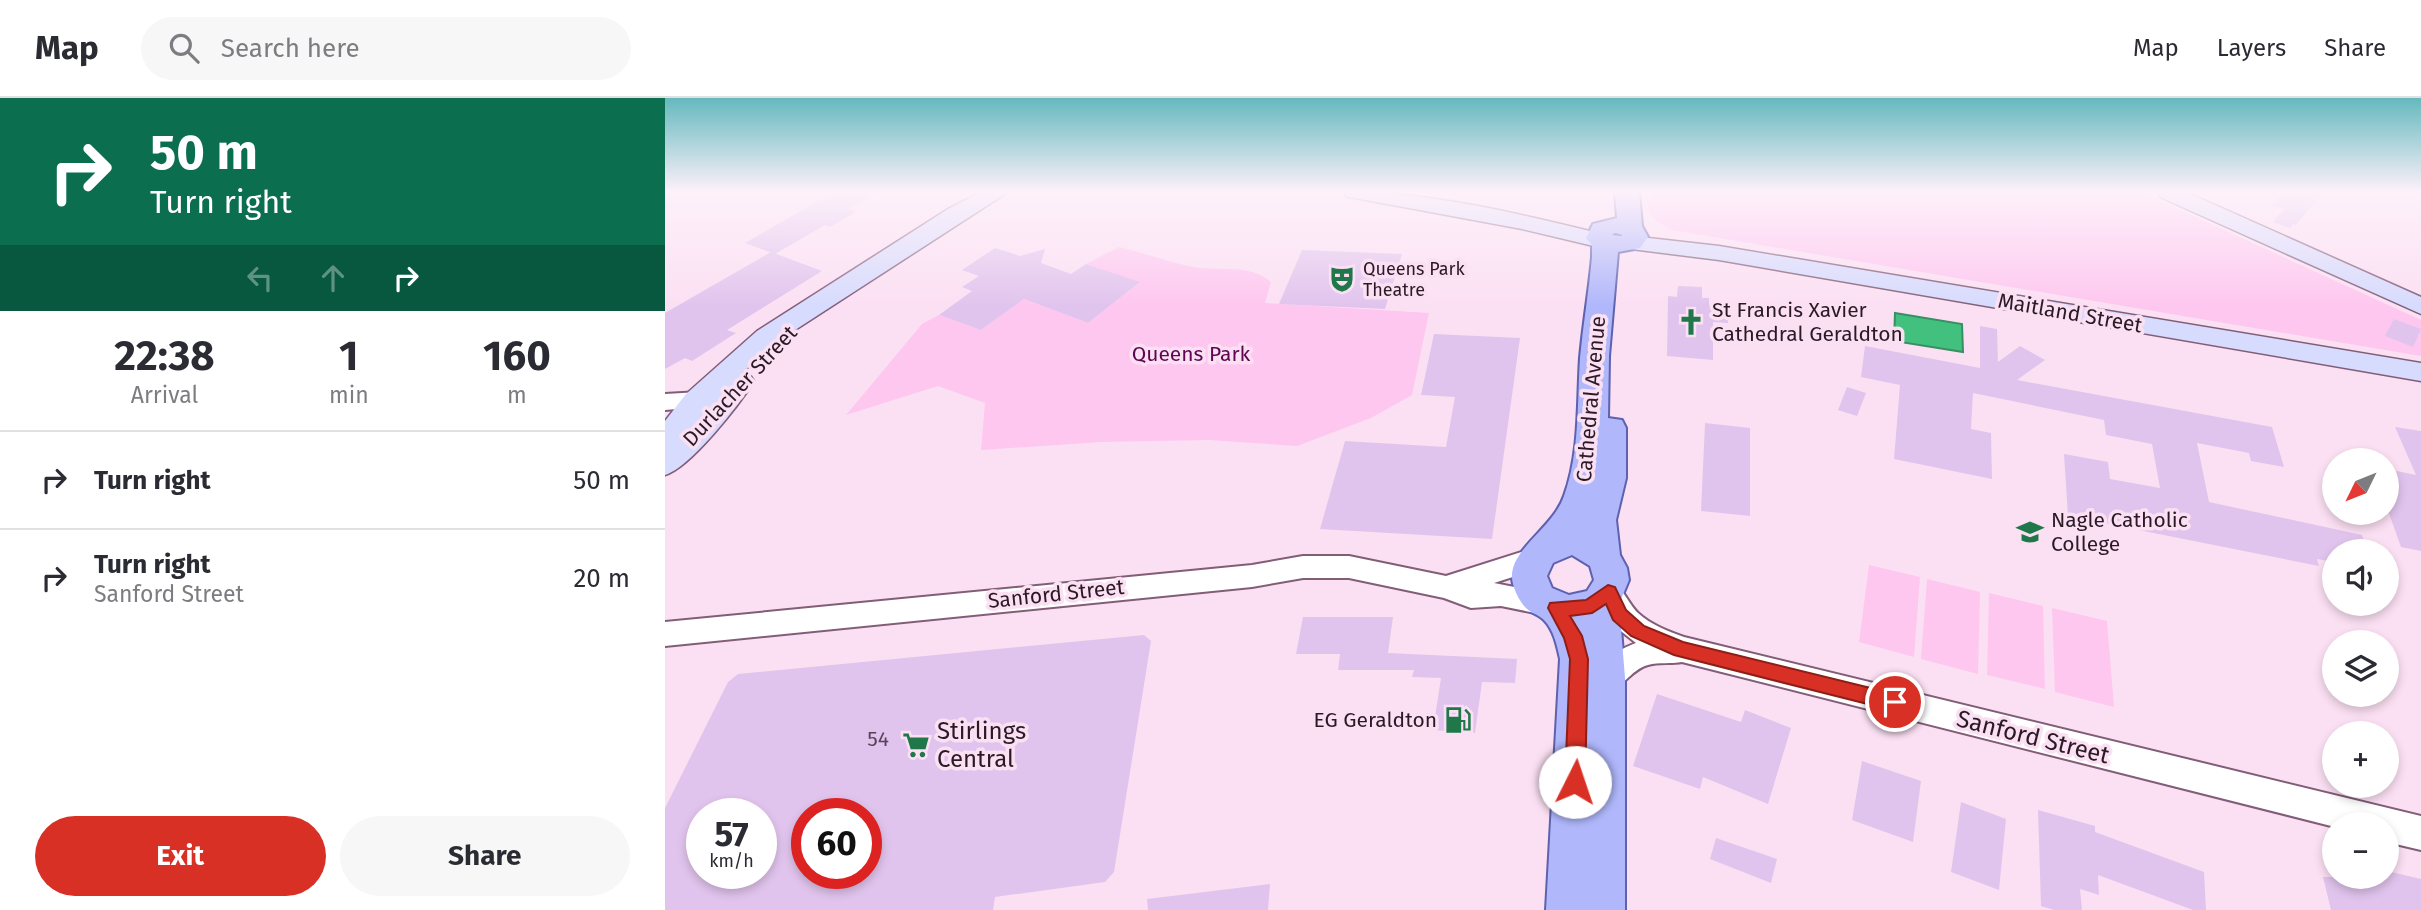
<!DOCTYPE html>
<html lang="en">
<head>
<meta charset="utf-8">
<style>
  :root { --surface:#fff; --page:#f7f7f7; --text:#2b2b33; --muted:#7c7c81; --line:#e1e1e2; --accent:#d93025 }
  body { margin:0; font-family:"Fira Sans",sans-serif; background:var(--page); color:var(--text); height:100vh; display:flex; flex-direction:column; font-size:26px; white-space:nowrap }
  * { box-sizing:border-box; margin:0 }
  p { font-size:23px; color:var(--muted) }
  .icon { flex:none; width:38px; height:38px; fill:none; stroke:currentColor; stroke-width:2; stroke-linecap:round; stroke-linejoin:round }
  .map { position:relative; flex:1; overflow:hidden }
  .details { display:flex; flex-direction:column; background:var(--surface); width:665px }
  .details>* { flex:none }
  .hud { background:#0b6e4f; color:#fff; overflow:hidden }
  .needle { width:46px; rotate:227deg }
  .controls { position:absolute; left:1657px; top:350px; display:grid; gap:14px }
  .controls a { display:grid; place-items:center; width:77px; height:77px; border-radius:50%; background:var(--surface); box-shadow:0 4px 10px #0003; font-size:35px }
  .speed { position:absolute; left:21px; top:700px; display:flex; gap:14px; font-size:35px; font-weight:700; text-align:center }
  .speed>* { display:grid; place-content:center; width:91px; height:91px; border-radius:50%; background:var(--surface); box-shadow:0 4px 10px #0003; line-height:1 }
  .speed small { font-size:18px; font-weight:400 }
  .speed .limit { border:10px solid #d22; background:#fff; color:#111 }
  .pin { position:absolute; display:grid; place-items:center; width:60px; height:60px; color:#fff; margin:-30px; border:4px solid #fff; border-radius:50%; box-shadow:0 2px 7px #0007 }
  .me { position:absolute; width:77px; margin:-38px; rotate:4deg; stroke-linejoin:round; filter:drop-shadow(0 0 5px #0008) }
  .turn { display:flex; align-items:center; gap:24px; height:147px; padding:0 35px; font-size:32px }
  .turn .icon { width:91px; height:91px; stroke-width:2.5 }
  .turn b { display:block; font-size:49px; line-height:60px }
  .lanes { display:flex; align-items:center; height:66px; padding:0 35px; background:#0003; justify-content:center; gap:35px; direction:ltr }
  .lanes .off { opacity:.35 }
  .eta { display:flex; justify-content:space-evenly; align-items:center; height:119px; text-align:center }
  .eta b { font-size:42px; font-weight:700; line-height:49px }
  .cta { display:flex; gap:14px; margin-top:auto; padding:14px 35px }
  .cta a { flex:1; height:80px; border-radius:42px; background:var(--accent); color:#fff; font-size:28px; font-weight:700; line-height:80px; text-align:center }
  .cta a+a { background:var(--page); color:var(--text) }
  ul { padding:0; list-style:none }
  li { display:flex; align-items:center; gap:21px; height:98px; padding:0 35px; border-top:2px solid var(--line) }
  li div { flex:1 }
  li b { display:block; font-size:26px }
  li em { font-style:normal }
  header { display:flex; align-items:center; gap:42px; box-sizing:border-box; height:98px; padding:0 35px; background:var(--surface); border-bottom:2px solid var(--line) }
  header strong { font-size:33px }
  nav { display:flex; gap:38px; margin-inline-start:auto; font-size:24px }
  .search { width:490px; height:63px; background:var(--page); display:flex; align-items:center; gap:18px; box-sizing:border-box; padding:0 24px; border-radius:38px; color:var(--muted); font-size:26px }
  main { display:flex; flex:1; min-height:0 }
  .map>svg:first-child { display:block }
  .green { fill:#fec7ef }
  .water { fill:#42c07e; stroke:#3a8e63; stroke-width:2 }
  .building { fill:#e1c4ed; fill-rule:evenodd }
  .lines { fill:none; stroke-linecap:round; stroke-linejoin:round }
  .tertiary-casing { stroke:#825d78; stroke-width:4 }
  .secondary-casing { stroke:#825d78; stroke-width:3 }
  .primary-casing { stroke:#5e61ae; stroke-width:4 }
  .tertiary { fill:#fff; fill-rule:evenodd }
  .secondary { fill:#d7dbfd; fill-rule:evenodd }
  .primary { fill:#b0b7fb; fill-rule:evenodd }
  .route { fill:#d93025; stroke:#8d1f18; stroke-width:2 }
  .labels { text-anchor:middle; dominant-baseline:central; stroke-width:7; stroke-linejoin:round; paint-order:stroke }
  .far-poi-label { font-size:18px; fill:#291a25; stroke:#fbe0f3; text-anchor:start }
  .poi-label { font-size:21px; fill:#291a25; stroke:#fbe0f3; text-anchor:start }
  .street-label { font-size:21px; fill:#291a25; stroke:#fbe0f3 }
  .park-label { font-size:21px; fill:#5f0551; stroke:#fbe0f3 }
  .near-number-label { font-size:21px; fill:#574457 }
  .near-poi-label { font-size:24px; fill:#291a25; stroke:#fbe0f3; text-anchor:start }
  .near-street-label { font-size:24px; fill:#291a25; stroke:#fbe0f3 }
</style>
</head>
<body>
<header>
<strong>Map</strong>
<div class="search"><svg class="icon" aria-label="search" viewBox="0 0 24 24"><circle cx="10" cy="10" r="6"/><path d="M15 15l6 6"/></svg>Search here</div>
<nav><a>Map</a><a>Layers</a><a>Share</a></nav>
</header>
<main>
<section class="details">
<div class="hud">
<div class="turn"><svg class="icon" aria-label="right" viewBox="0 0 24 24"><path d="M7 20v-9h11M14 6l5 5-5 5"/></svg><div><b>50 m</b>Turn right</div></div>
<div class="lanes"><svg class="icon off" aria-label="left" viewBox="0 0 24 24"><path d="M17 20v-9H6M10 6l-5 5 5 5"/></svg><svg class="icon off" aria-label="ahead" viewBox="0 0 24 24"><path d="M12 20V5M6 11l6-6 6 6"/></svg><svg class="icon" aria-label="right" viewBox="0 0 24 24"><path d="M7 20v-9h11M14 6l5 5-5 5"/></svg></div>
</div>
<div class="eta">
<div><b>22:38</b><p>Arrival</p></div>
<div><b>1</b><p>min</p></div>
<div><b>160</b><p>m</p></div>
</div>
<ul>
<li><svg class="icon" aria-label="right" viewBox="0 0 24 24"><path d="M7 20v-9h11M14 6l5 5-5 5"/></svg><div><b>Turn right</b></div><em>50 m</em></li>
<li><svg class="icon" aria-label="right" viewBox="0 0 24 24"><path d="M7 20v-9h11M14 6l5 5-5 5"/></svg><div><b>Turn right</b><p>Sanford Street</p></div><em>20 m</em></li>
</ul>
<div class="cta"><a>Exit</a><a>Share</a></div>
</section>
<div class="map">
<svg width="1756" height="812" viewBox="0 0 1756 812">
  <rect width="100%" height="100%" fill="#fbe0f3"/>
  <!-- green -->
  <g class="green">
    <path d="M988,94H1476L1756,222V258L1007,132C991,124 975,114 988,94Z"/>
    <path d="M454,149C479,155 503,164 528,169C555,174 584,165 606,184L600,205L764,215L747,297L706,320L632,348L544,342L436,344L316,352L320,305L273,288L181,317L257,226L274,217L316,232L359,201L423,225L474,185L421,166Z"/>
    <polygon points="1204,467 1255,479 1249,559 1194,544"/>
    <polygon points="1262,481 1315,494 1313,576 1256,561"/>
    <polygon points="1324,495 1378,508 1380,591 1322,577"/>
    <polygon points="1387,510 1442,523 1449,609 1390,594"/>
  </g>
  <!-- water -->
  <polygon class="water" points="1230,215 1297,226 1298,254 1229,243"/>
  <!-- building -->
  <g class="building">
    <polygon points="169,94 213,94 184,111 191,114 165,129 160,127 110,156 80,145"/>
    <polygon points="1618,94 1658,94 1631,127 1628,126 1625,130 1608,124 1619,111 1607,107"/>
    <polygon points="330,150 355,158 380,151 376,165 406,176 421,166 475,184 423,225 359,201 316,232 274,217 307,193 297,189 314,178 297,172"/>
    <polygon points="637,152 737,156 720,211 614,206"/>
    <polygon points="106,154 157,173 62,232 71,235 27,263 20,260 0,271 0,215"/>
    <polygon points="1013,188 1037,189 1037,200 1044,200 1044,207 1063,208 1063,225 1048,224 1048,262 1002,258 1003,198 1012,199"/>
    <polygon points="1729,221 1756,231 1748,249 1720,238"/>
    <polygon points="1315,228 1332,231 1333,264 1355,248 1380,262 1352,282 1607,329 1619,369 1586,363 1584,355 1532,345 1544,404 1697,437 1703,453 1670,453 1670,464 1652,461 1654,468 1403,418 1399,356 1443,364 1445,381 1495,390 1487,346 1441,337 1439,322 1308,295 1306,331 1326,335 1327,381 1229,361 1235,287 1196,279 1200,248 1315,270"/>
    <polygon points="769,236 855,240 827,441 655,431 680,343 781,349 790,299 756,297"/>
    <polygon points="1182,289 1201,295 1192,318 1173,312"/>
    <polygon points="1040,325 1085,330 1085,418 1036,413"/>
    <polygon points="1730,329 1756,333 1756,453 1736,449 1722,410 1722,371 1751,377"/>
    <polygon points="638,519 728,519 723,555 852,561 850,585 817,584 810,635 768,632 776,580 747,579 749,572 673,572 675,556 631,556"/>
    <path d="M479,537L486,543L449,774L440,784L330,799L328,812H0V710L63,584L73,576ZM37,716H96V775H37ZM142,716H201V775H142Z"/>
    <polygon points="992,596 1076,624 1080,612 1126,630 1103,706 1038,679 1035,691 968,668"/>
    <polygon points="1197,663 1256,683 1248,744 1187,722"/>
    <polygon points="1296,704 1341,721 1334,792 1286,774"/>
    <polygon points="1373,712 1430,728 1430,734 1539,774 1541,812 1528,812 1433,777 1434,797 1415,791 1417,812 1389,812 1376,808"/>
    <polygon points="1051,740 1112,761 1106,785 1045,761"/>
    <polygon points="1722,773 1756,781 1756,812 1666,812 1658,779 1722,779"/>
    <polygon points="605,786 603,812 483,812 482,801"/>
  </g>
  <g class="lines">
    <defs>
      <g id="tertiary">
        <polygon points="52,293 60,295 64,301 60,307 0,312 0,296"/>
        <polygon points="869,450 879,453 883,461 879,469 829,485 890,497 894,505 890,513 880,517 836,508 806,510 779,500 684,480 638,480 587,489 0,548 0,524 587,467 638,458 684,458 781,478"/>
        <path d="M943,482C958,488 962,504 973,515C986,527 1003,533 1019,539L1756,718V752L1722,744V726H1670V729L1017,564C1006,566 994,564 983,567C961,573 957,599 930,589L926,580C934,562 953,552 971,545L947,526L929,494L933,486Z"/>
      </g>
      <g id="secondary">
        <path d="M316,94H343L110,245L77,275L85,277L89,283C75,306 25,370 0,377V323L21,296L92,233L283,111Z"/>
        <path d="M680,94C769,94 859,117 945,138L948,143L945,148L937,150L857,131L690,100L682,99Z"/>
        <polygon points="1493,94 1521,94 1756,199 1756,216 1495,99"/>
        <polygon points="966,138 1054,148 1756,265 1756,283 1054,162 958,150 955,145 958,140"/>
      </g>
      <path id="primary" d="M950,94H974L977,128L983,139L975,150L953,154L944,258L943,320L957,322L961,330V380L951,422L955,457L962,470L964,482L954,506L960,580V812H881L895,561C892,548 889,532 879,522C874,517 866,515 861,510C854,503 846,487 847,476C849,449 889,428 899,398C915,354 912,306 915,260C918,226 924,193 927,159V147L921,140L928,126L952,120ZM950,135L957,137V138L947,137ZM907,457L925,468L929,482L922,493L904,497L887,490L882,478L888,465Z"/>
    </defs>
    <!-- tertiary casing -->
    <use href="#tertiary" class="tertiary-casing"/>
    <!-- secondary casing -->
    <use href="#secondary" class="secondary-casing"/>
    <!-- primary casing -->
    <use href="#primary" class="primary-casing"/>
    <!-- tertiary -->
    <use href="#tertiary" class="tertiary"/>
    <!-- secondary -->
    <use href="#secondary" class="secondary"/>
    <!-- primary -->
    <use href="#primary" class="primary"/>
  </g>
  <!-- sky -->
  <linearGradient id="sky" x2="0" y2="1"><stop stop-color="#65b9be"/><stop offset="0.45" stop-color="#fdf1fa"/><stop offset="1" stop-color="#fdf1fa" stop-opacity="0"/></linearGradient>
  <rect width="1756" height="208" fill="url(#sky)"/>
  <!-- route -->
  <polygon class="route" points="943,487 950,489 961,512 979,528 1018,544 1230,596 1236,599 1239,604 1236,610 1230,613 1009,557 966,538 948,522 941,506 927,515 905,518 917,538 923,561 920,684 917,691 910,694 903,691 900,684 905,561 899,540 883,510 885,505 921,502"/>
  <!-- icons -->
  <defs>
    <symbol id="theatre-bare" viewBox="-9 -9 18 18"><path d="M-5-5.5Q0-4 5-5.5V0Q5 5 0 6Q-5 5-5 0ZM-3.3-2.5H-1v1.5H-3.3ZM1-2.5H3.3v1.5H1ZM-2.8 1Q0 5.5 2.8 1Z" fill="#1f774a" stroke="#fbe0f3" stroke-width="2.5" paint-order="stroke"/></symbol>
    <symbol id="church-bare" viewBox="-9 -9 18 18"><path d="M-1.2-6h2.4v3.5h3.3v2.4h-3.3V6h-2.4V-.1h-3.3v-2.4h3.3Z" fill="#1f774a" stroke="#fbe0f3" stroke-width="2.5" paint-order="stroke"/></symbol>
    <symbol id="school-bare" viewBox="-9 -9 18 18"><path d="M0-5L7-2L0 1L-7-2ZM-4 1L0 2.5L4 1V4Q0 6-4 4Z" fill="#1f774a" stroke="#fbe0f3" stroke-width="2.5" paint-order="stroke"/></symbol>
    <symbol id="fuel-bare" viewBox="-9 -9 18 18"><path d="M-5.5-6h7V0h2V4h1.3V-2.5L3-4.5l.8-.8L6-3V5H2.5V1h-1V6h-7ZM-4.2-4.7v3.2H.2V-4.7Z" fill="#1f774a" stroke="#fbe0f3" stroke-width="2.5" paint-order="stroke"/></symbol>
    <symbol id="supermarket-bare" viewBox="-9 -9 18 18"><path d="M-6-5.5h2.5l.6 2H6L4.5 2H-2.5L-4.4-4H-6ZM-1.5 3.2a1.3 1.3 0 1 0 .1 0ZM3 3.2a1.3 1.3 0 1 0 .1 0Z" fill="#1f774a" stroke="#fbe0f3" stroke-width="2.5" paint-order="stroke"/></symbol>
  </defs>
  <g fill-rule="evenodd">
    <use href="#theatre-bare" x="658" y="162" width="38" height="38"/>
    <use href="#church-bare" x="1007" y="205" width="38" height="38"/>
    <use href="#school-bare" x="1346" y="415" width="38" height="38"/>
    <use href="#fuel-bare" x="774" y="603" width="38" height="38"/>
    <use href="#supermarket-bare" x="232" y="628" width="38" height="38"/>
  </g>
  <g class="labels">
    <!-- far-poi labels -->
    <g class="far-poi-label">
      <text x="698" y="171">Queens Park<tspan x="698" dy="21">Theatre</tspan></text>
    </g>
    <!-- poi labels -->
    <g class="poi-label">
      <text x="1047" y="212">St Francis Xavier<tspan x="1047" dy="24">Cathedral Geraldton</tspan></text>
      <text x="1386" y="422">Nagle Catholic<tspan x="1386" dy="24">College</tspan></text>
      <text x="772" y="622" text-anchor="end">EG Geraldton</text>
    </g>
    <!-- street labels -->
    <g class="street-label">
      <text transform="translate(1405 215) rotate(10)">Maitland Street</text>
      <text transform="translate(75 288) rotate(-47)">Durlacher Street</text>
      <text transform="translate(926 301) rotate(-85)">Cathedral Avenue</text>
      <text transform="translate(391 496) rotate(-6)">Sanford Street</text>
    </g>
    <!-- park labels -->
    <g class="park-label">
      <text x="526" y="256">Queens Park</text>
    </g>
    <!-- near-number labels -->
    <g class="near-number-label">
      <text x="213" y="641">54</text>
    </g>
    <!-- near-poi labels -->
    <g class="near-poi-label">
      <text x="272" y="633">Stirlings<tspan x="272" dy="28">Central</tspan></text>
    </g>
    <!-- near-street labels -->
    <g class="near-street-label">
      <text transform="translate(1368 639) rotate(14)">Sanford Street</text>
    </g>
  </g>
</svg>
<div class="controls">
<a><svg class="needle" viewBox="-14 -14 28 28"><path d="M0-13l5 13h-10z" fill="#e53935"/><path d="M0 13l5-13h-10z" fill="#7c7c81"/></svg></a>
<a><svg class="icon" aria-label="sound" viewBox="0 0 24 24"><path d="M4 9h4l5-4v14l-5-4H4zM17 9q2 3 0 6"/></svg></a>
<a><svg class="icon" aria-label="layers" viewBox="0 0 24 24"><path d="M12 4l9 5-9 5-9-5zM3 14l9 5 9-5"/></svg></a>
<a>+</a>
<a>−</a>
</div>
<div class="speed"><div>57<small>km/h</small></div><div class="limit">60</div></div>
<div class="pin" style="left:1230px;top:604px;background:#d93025"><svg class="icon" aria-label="arrive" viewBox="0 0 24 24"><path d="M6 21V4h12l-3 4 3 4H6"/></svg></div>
<svg class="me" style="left:910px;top:684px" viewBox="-20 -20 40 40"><circle r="19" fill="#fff"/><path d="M0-13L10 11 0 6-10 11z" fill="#d93025"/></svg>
</div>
</main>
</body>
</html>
